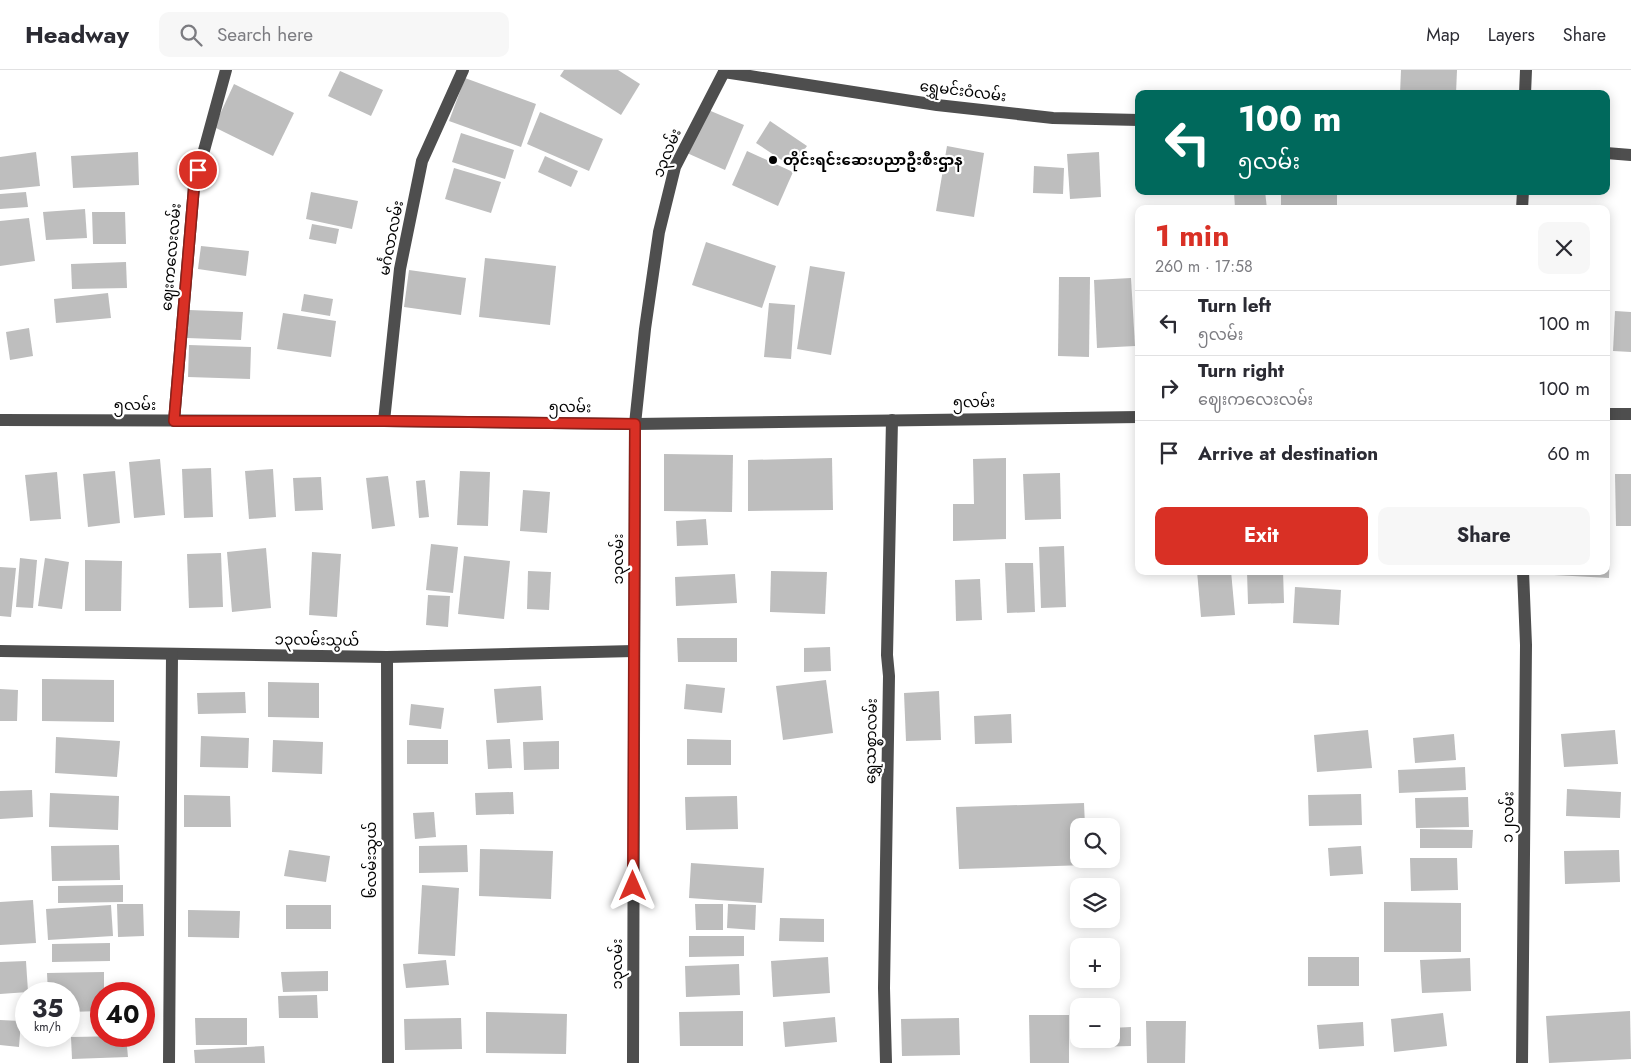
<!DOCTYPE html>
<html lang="en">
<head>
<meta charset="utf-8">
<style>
  :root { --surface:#fff; --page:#f7f7f7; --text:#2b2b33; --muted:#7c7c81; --line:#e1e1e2; --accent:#d93025 }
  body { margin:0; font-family:Jost,"Noto Sans Myanmar",sans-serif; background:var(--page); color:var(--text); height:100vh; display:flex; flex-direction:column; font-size:19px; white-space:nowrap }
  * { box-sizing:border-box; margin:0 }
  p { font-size:16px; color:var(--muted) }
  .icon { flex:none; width:28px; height:28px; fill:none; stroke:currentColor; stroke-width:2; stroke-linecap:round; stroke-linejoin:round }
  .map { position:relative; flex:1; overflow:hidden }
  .drawer { position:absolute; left:1135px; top:135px; width:475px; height:370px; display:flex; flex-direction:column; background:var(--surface); border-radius:10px; box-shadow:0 2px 12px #0003 }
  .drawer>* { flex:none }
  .guide { position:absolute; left:1135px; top:20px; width:475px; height:105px; border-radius:10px; box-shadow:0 2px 12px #0003; background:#00695c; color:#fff; overflow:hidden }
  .controls { position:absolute; left:1070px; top:748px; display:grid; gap:10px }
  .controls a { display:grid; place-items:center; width:50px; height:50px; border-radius:10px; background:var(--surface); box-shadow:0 2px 12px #0003; font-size:25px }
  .speed { position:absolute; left:15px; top:912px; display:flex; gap:10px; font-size:25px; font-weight:700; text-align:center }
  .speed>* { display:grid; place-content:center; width:65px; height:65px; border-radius:50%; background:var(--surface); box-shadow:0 2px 12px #0003; line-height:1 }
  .speed small { font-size:12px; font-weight:400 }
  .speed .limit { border:8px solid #d22; background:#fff; color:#111 }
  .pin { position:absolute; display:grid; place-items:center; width:42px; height:42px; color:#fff; margin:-21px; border:2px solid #fff; border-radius:50%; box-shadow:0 1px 5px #0007 }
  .me { position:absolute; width:55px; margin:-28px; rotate:0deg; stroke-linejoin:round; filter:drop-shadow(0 0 4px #0008) }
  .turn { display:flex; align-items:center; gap:18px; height:105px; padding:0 20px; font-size:22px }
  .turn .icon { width:65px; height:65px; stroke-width:2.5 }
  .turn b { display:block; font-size:35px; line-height:42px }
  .round { display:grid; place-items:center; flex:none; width:52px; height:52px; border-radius:10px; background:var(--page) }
  .headline { display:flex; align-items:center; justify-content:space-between; height:85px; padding:0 20px }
  h1 { font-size:30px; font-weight:700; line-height:38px; color:var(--accent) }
  .primary-button { display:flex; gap:10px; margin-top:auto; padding:10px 20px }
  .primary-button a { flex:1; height:58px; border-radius:10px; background:var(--accent); color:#fff; font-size:20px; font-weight:700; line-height:58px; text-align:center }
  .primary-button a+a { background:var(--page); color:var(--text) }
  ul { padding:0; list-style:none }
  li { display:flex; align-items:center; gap:15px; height:65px; padding:0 20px; border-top:1px solid var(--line) }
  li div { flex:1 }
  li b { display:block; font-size:19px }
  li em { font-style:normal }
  header { display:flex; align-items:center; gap:30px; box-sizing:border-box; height:70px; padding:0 25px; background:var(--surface); border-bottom:1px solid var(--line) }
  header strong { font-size:24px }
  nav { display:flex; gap:28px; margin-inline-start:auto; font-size:18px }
  .search { width:350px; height:45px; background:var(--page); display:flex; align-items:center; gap:12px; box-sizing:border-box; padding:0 18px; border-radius:10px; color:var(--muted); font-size:19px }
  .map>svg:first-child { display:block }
  .building { fill:#bebebe }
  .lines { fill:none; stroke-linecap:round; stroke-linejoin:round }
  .minor { stroke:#4e4e4e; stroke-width:12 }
  .route-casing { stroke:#8d1f18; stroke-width:12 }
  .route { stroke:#d93025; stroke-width:9 }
  .poi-dot { fill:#000; stroke:#fff; stroke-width:2 }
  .labels { text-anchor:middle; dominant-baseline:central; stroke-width:4.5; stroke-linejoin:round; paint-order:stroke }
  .street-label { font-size:15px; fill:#000; stroke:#fff }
  .poi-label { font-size:15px; font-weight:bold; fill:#000; stroke:#fff; text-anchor:start }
</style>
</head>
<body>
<header>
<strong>Headway</strong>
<div class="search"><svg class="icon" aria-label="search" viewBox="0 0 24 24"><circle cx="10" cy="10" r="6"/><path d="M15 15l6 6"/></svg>Search here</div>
<nav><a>Map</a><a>Layers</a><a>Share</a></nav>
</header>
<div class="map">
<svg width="1631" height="993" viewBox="0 0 1631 993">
  <rect width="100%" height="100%" fill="#fff"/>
  <!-- building -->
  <g class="building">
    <polygon points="564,0 618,0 640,14 621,45 560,6"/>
    <polygon points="1401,0 1457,0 1456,24 1400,24"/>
    <polygon points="340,1 383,20 371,46 328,26"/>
    <polygon points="465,8 536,34 521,77 449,51"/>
    <polygon points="234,14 294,43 273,86 214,57"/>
    <polygon points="706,39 744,55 725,100 687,83"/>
    <polygon points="540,42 603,69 589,101 527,74"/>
    <polygon points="770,51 807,76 792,97 756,73"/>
    <polygon points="461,63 514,80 505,109 452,92"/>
    <polygon points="947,76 984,83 974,147 936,141"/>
    <polygon points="747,81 793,102 778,136 732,115"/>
    <polygon points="36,82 40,116 0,120 0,87"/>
    <polygon points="138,82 139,115 73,118 71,86"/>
    <polygon points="1099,82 1101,127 1070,129 1067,84"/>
    <polygon points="545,86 578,101 571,117 538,102"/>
    <polygon points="1034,96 1064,98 1063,124 1033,123"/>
    <polygon points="454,98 501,112 491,143 445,129"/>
    <polygon points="1234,121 1265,121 1267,139 1235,139"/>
    <polygon points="1281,121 1337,121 1337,139 1281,137"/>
    <polygon points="26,122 28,137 0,139 0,124"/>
    <polygon points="311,122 358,131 352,159 306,149"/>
    <polygon points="85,139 87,168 46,170 43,142"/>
    <polygon points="92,142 125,142 126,174 93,174"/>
    <polygon points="29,148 35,191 0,196 0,151"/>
    <polygon points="312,154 339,159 336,174 309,169"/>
    <polygon points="706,172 776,196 762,238 692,215"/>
    <polygon points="201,176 249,181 246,206 198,199"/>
    <polygon points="485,188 556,196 550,255 479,247"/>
    <polygon points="126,192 127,218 72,219 71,194"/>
    <polygon points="810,196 845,202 831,285 797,279"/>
    <polygon points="409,200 466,208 461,245 404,237"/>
    <polygon points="1059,207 1090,207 1089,287 1058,286"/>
    <polygon points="1131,208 1135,276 1097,278 1094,210"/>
    <polygon points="108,223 111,248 56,253 54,229"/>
    <polygon points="304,224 333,229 330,246 301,241"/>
    <polygon points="769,233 795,235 791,289 764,287"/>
    <polygon points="189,240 243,242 241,270 187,268"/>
    <polygon points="1615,241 1631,242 1631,282 1613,281"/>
    <polygon points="283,243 336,251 331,287 277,279"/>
    <polygon points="29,258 33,286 10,290 6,262"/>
    <polygon points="189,275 251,277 250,309 188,307"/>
    <polygon points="664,384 733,385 732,442 664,441"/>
    <polygon points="832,388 833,440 748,441 748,390"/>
    <polygon points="1006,388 1006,469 953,471 953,434 974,434 973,389"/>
    <polygon points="160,389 165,445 134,448 129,392"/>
    <polygon points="211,398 213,447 184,448 182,399"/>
    <polygon points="273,399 276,447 249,449 245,401"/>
    <polygon points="115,401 120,453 88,457 83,404"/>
    <polygon points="460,401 490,402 488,456 457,455"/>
    <polygon points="57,402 61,449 30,451 25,405"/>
    <polygon points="1060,403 1061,449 1025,450 1023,404"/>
    <polygon points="1615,404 1631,404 1631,456 1616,456"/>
    <polygon points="388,406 395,456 372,459 366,408"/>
    <polygon points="321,407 323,440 295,441 293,408"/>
    <polygon points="425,410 429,447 419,448 416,411"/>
    <polygon points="523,420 550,422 547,463 520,461"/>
    <polygon points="706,449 708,475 677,476 676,451"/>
    <polygon points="431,474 458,477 453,523 426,520"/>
    <polygon points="1606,474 1610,474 1609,508 1554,505 1554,501 1606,501"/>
    <polygon points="1064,476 1066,537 1041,538 1039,477"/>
    <polygon points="266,478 271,538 232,542 227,482"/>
    <polygon points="312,482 341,484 337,547 309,545"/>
    <polygon points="221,483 223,537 189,538 187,484"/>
    <polygon points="464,486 510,491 504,549 458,544"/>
    <polygon points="20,488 37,490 33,538 16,537"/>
    <polygon points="45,488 69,492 62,539 38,536"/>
    <polygon points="85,490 122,491 121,541 85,541"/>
    <polygon points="1005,493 1033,493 1035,542 1007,543"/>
    <polygon points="0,497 16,498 11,547 0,546"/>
    <polygon points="528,501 551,502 549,540 527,539"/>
    <polygon points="771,501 827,502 825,544 770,542"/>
    <polygon points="1197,501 1231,501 1235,545 1201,547"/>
    <polygon points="1247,501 1283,501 1284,533 1248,534"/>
    <polygon points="735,504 737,533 676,536 675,507"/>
    <polygon points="980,509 982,550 956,551 955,510"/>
    <polygon points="1295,517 1341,520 1339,555 1293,553"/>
    <polygon points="428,525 450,526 448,557 426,555"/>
    <polygon points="677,568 737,568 737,592 678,592"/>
    <polygon points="830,577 831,601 804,602 804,578"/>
    <polygon points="42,609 114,610 114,652 42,651"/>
    <polygon points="826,610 833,663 783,670 776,616"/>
    <polygon points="268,612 319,613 319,648 268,647"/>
    <polygon points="686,614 725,618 722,643 684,639"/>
    <polygon points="541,616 543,650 497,653 494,619"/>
    <polygon points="0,619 18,620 17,651 0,651"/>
    <polygon points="939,621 941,670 906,671 904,623"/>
    <polygon points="245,622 246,643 198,644 197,623"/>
    <polygon points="411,634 444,638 441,659 409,655"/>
    <polygon points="1011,644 1012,673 975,674 974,646"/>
    <polygon points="1368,660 1372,698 1317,702 1314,665"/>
    <polygon points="1615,660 1618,694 1564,697 1561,664"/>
    <polygon points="1454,664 1456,690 1415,693 1413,668"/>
    <polygon points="201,666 249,668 248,698 200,697"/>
    <polygon points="56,667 120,671 117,707 55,703"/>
    <polygon points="510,669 512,698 488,699 486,670"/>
    <polygon points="687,669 731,670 731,695 687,695"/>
    <polygon points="273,670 323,672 322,704 272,702"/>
    <rect x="407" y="670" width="41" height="24"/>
    <polygon points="559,671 559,699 524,700 523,672"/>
    <polygon points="1465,697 1466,720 1399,723 1398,700"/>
    <polygon points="1567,719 1621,722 1620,748 1566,746"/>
    <polygon points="32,720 33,747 0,749 0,721"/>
    <polygon points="513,722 514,744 476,745 475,723"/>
    <polygon points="50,723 119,726 118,760 49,757"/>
    <polygon points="1361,724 1362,755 1309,756 1308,725"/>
    <polygon points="184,725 230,726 231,757 184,757"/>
    <polygon points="737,726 738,759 686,760 685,727"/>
    <polygon points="1468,727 1469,757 1416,758 1415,728"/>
    <polygon points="1084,733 1085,756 1079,756 1079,789 1087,789 1087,795 959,799 956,737"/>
    <polygon points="434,742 436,767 415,769 413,743"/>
    <polygon points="1420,759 1473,760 1472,778 1420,778"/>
    <polygon points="119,775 120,810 52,811 51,776"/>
    <polygon points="467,775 468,802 419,803 419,776"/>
    <polygon points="1361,776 1363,804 1330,806 1328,778"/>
    <polygon points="480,779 553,781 551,829 479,826"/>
    <polygon points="289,780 330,786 326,812 284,806"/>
    <polygon points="1619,780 1620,812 1565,814 1564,781"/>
    <polygon points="1410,788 1457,788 1458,820 1411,821"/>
    <polygon points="691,793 764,798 762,833 689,828"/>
    <polygon points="123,815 123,832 58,833 58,816"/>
    <polygon points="422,815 459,818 455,886 418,884"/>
    <polygon points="33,830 36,873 0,875 0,832"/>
    <polygon points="1384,832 1461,833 1461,882 1384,882"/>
    <polygon points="117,834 143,834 144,866 118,867"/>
    <polygon points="695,834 723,834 723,860 696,860"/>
    <polygon points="728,834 756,835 755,860 727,858"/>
    <polygon points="111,835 113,866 48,870 46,839"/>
    <rect x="286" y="835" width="45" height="24"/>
    <polygon points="188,840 240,841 239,868 188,867"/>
    <polygon points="780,848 824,849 824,872 779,871"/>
    <polygon points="689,866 744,866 744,886 689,887"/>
    <polygon points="110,873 110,891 52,892 52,874"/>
    <polygon points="828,887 830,923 773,927 771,891"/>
    <rect x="1308" y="887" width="51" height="29"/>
    <polygon points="1470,888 1471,921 1422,923 1420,890"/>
    <polygon points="446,890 449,915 406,918 403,894"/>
    <polygon points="26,891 28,922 0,924 0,892"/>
    <polygon points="739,894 740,925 686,927 685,896"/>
    <polygon points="328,901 328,921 283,922 281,902"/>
    <polygon points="104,902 104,924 101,924 101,941 69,942 69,924 48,924 47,903"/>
    <polygon points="317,925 318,948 279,948 278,926"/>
    <polygon points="743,941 743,976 680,976 679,942"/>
    <polygon points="1630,941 1631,989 1549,993 1546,946"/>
    <polygon points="486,942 567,944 566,984 486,983"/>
    <polygon points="1443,943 1447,976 1394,982 1391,949"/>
    <polygon points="1029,945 1069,945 1069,993 1030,993"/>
    <polygon points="835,947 837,972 785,977 783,952"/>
    <polygon points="195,948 247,948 247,975 196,975"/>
    <polygon points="461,948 462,979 405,980 404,949"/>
    <polygon points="959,948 960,985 902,986 901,949"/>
    <polygon points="0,950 21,951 19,977 0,975"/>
    <polygon points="1146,951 1186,951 1185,993 1147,993"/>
    <polygon points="1363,952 1364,976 1319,979 1317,955"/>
    <polygon points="1131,957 1131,976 1093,977 1093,969 1111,969 1111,958"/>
    <polygon points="126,966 128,987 72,989 71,967"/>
    <polygon points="264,976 265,993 195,993 194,980"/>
  </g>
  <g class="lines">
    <!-- minor -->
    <g class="minor">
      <polyline points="724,2 937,35 1053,48 1139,50"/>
      <polyline points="1525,24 1526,0"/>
      <polyline points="1606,83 1631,85"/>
      <polyline points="1522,139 1523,121"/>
      <polyline points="1606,344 1631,344"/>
      <polyline points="0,350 384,351 635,354 1139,347"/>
      <polyline points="174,351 194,117 226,0"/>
      <polyline points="384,351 400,199 422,91 463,0"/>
      <polyline points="0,581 387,587 634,581"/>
      <polyline points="387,587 388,993"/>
      <polyline points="169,993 172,584"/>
      <polyline points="633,993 635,354 645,259 659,162 675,97 725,0"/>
      <polyline points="886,993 884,918 889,606 887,585 892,350"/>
      <polyline points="1522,993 1526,575 1523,501"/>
    </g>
  </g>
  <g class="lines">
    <defs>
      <polyline id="route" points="198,100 194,117 174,351 384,351 635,354 633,816"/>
    </defs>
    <!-- route casing -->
    <use href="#route" class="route-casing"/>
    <!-- route -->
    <use href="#route" class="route"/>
  </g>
  <!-- markers -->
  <circle class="poi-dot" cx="773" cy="90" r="5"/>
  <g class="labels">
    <!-- street labels -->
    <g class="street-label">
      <text transform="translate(963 21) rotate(7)">ရွှေမင်းဝံလမ်း</text>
      <text transform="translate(667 83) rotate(-68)">၁၃လမ်း</text>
      <text transform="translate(391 168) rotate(-79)">မင်္ဂလာလမ်း</text>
      <text transform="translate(171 187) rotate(-85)">ဈေးကလေးလမ်း</text>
      <text transform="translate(974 332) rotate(-1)">၅လမ်း</text>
      <text x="135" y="335">၅လမ်း</text>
      <text transform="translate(570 337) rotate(1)">၅လမ်း</text>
      <text transform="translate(618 489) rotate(-90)">၁၃လမ်း</text>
      <text transform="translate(317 570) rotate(1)">၁၃လမ်းသွယ်</text>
      <text transform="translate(871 671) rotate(-89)">ရွှေသစ္စာလမ်း</text>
      <text transform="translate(1508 747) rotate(-89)">၁၂လမ်း</text>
      <text transform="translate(371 790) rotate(-90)">၆လမ်းသွယ်</text>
      <text transform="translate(617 894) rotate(-90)">၁၃လမ်း</text>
    </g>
    <!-- poi labels -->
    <g class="poi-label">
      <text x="783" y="90">တိုင်းရင်းဆေးပညာဦးစီးဌာန</text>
    </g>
  </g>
</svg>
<div class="controls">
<a><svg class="icon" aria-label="search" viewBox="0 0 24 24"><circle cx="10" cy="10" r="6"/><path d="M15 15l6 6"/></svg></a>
<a><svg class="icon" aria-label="layers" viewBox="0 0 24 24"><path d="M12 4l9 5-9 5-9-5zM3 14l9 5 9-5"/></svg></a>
<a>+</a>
<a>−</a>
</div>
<div class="speed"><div>35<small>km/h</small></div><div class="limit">40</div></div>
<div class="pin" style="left:198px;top:100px;background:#d93025"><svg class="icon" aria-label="arrive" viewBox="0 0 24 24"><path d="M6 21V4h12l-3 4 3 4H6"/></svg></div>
<svg class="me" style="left:633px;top:816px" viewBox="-20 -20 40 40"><path d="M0-17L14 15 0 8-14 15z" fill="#d93025" stroke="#fff" stroke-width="4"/></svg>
<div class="guide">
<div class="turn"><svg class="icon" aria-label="left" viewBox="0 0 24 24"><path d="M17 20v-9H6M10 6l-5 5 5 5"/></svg><div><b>100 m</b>၅လမ်း</div></div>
</div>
<section class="drawer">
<div class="headline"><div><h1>1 min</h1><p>260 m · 17:58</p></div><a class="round"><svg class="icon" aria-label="close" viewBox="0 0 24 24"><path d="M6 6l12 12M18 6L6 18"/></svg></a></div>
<ul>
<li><svg class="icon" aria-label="left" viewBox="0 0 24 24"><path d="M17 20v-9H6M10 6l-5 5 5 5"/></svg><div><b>Turn left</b><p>၅လမ်း</p></div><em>100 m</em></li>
<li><svg class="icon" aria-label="right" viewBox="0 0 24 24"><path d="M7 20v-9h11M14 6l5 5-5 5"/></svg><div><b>Turn right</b><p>ဈေးကလေးလမ်း</p></div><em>100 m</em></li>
<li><svg class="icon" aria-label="arrive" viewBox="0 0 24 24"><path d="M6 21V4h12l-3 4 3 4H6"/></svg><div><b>Arrive at destination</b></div><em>60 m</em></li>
</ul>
<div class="primary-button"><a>Exit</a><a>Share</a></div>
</section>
</div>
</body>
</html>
